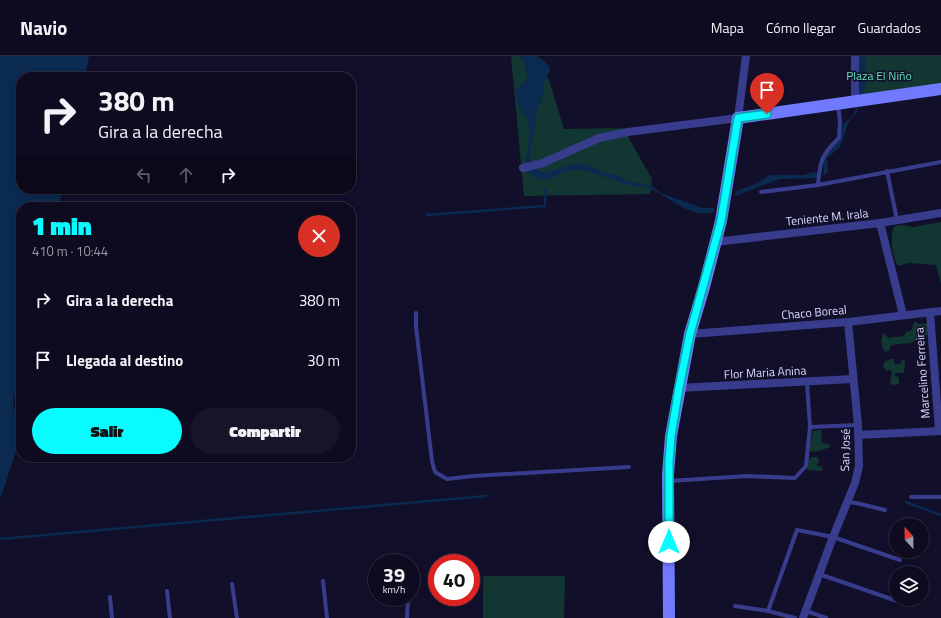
<!DOCTYPE html>
<html lang="es">
<head>
<meta charset="utf-8">
<style>
  :root { --surface:#0e0b20; --page:#171429; --text:#f1f3f6; --muted:#9b9ba5; --line:#2e2b3e; --accent:#06fcff }
  body { margin:0; font-family:"Titillium Web",sans-serif; background:var(--page); color:var(--text); height:100vh; display:flex; flex-direction:column; font-size:15px; white-space:nowrap }
  * { box-sizing:border-box; margin:0 }
  p { font-size:13px; color:var(--muted) }
  .icon { flex:none; width:22px; height:22px; fill:none; stroke:currentColor; stroke-width:2; stroke-linecap:round; stroke-linejoin:round }
  .map { position:relative; flex:1; overflow:hidden }
  .details { position:absolute; left:16px; top:146px; width:340px; height:260px; display:flex; flex-direction:column; background:var(--surface); border-radius:16px; box-shadow:0 2px 6px #0003,0 0 0 1px var(--line) }
  .details>* { flex:none }
  .guide { position:absolute; left:16px; top:16px; width:340px; height:122px; border-radius:16px; box-shadow:0 2px 6px #0003,0 0 0 1px var(--line); background:#0e0b20; color:var(--text); overflow:hidden }
  .needle { width:26px; rotate:338deg }
  .fabs { position:absolute; left:889px; top:462px; display:grid; gap:8px }
  .fabs a { display:grid; place-items:center; width:40px; height:40px; border-radius:50%; background:var(--surface); box-shadow:0 2px 6px #0003,0 0 0 1px var(--line); font-size:20px }
  .speed { position:absolute; left:368px; top:498px; display:flex; gap:8px; font-size:20px; font-weight:700; text-align:center }
  .speed>* { display:grid; place-content:center; width:52px; height:52px; border-radius:50%; background:var(--surface); box-shadow:0 2px 6px #0003,0 0 0 1px var(--line); line-height:1 }
  .speed small { font-size:10px; font-weight:400 }
  .speed .limit { border:6px solid #d22; background:#fff; color:#111 }
  .pin { position:absolute; display:grid; place-items:center; width:34px; height:34px; color:#fff; margin:-41px -17px; border-radius:50% 50% 50% 0; rotate:-45deg; box-shadow:0 0 4px #0007 }
  .pin .icon { rotate:45deg }
  .me { position:absolute; width:44px; margin:-22px; rotate:0deg; stroke-linejoin:round; filter:drop-shadow(0 0 3px #0008) }
  .turn { display:flex; align-items:center; gap:14px; height:84px; padding:0 16px; font-size:18px }
  .turn .icon { width:52px; height:52px; stroke-width:2.5 }
  .turn b { display:block; font-size:28px; line-height:34px }
  .lanes { display:flex; align-items:center; height:38px; padding:0 16px; background:#0003; justify-content:center; gap:20px; direction:ltr }
  .lanes .off { opacity:.35 }
  .round { display:grid; place-items:center; flex:none; width:42px; height:42px; border-radius:21px; background:var(--page) }
  .headline { display:flex; align-items:center; justify-content:space-between; height:68px; padding:0 16px }
  h1 { font-size:24px; font-weight:800; line-height:30px; color:var(--accent) }
  .action { display:flex; gap:8px; margin-top:auto; padding:8px 16px }
  .action a { flex:1; height:46px; border-radius:24px; background:var(--accent); color:#111; font-size:16px; font-weight:800; line-height:46px; text-align:center }
  .action a+a { background:var(--page); color:var(--text) }
  ul { padding:0; list-style:none }
  li { display:flex; align-items:center; gap:12px; height:60px; padding:0 16px }
  li div { flex:1 }
  li b { display:block; font-size:15px }
  li em { font-style:normal }
  header { display:flex; align-items:center; gap:24px; box-sizing:border-box; height:56px; padding:0 20px; background:var(--surface); border-bottom:1px solid var(--line) }
  header strong { font-size:19px }
  nav { display:flex; gap:22px; margin-inline-start:auto; font-size:14px }
  .map>svg:first-child { display:block }
  .green { fill:#123631 }
  .water { fill:#0a2a50 }
  .lines { fill:none; stroke-linecap:round; stroke-linejoin:round }
  .stream { stroke:#0a2a50; stroke-width:2.5 }
  .lane { stroke:#383c8d; stroke-width:4 }
  .street { stroke:#383c8d; stroke-width:8 }
  .secondary { stroke:#717aff; stroke-width:12 }
  .route-casing { stroke:#04a4a6; stroke-width:10 }
  .route { stroke:#06fcff; stroke-width:7 }
  .labels { text-anchor:middle; dominant-baseline:central; stroke-width:3; stroke-linejoin:round; paint-order:stroke }
  .park-label { font-size:12px; fill:#5ee7b8; stroke:#120f2b }
  .street-label { font-size:12px; fill:#dbdaff; stroke:#120f2b }
</style>
</head>
<body>
<header>
<strong>Navio</strong>
<nav><a>Mapa</a><a>Cómo llegar</a><a>Guardados</a></nav>
</header>
<div class="map">
<svg width="941" height="562" viewBox="0 0 941 562">
  <rect width="100%" height="100%" fill="#120f2b"/>
  <!-- green -->
  <g class="green">
    <polygon points="511,0 532,0 549,24 564,73 623,72 652,123 650,138 524,140"/>
    <polygon points="859,0 941,0 941,28 860,42"/>
    <path d="M941,166V228L936,209L908,207L899,210C892,206 889,175 895,170L902,169L913,171Z"/>
    <path d="M914,265L919,268L930,267L928,279L911,287L891,289L889,295L885,296C881,291 880,282 884,277L888,282L904,280L906,276L912,274Z"/>
    <polygon points="890,303 894,303 894,308 900,308 902,303 905,305 904,317 895,317 895,320 899,321 899,328 892,329 890,327 892,315 889,314 887,315 883,311 884,306"/>
    <polygon points="822,374 821,387 829,388 831,391 815,396 809,395 813,375"/>
    <polygon points="811,401 818,401 819,406 816,409 822,411 822,415 807,414 808,405"/>
    <polygon points="483,520 565,520 564,562 483,562"/>
  </g>
  <!-- water -->
  <g class="water">
    <polygon points="0,0 89,0 85,21 21,21 21,133 62,133 59,151 21,151 21,307 13,348 18,367 19,376 18,389 0,443"/>
    <path d="M519,0H537C560,15 545,16 544,32C543,46 538,47 535,59C541,80 514,103 545,117L573,108H584L610,118L618,119L628,125L651,130L661,137L702,152H714V156C688,164 668,137 644,131C637,130 630,130 623,127C612,124 584,112 573,114C562,115 550,127 538,123L529,116L525,108L530,76L527,63L517,46L516,34L528,23L524,7Z"/>
    <polygon points="860,0 865,0 866,28 862,40 858,39 861,18"/>
    <polygon points="855,55 857,55 848,67 840,91 827,102 828,116 823,120 824,115 823,104 827,96 840,84 843,68 852,61"/>
    <polygon points="813,116 818,117 818,122 780,123 735,140 736,135 758,127 770,119 804,119"/>
  </g>
  <g class="lines">
    <!-- stream -->
    <g class="stream">
      <polyline points="855,58 857,53"/>
      <polyline points="427,159 545,150 545,133"/>
      <polyline points="906,446 941,459"/>
      <polyline points="0,483 486,440"/>
    </g>
    <!-- lane -->
    <g class="lane">
      <polyline points="887,115 897,164"/>
      <path d="M818,129C820,105 821,99 839,82L840,65L838,49"/>
      <polyline points="761,136 818,129 941,106"/>
      <polyline points="416,257 416,271 432,405 435,416 447,423 473,420 629,411"/>
      <polyline points="810,371 858,369"/>
      <polyline points="669,425 747,420 795,422 806,410 810,371 807,326"/>
      <polyline points="911,441 941,441"/>
      <polyline points="847,446 856,447 885,454"/>
      <polyline points="819,518 897,545"/>
      <polyline points="323,525 327,562"/>
      <polyline points="232,528 237,562"/>
      <polyline points="167,535 170,562"/>
      <polyline points="110,541 112,562"/>
      <polyline points="735,550 768,555 795,562"/>
      <polyline points="768,555 797,474 833,481 900,504"/>
      <polyline points="806,555 826,562"/>
      <polyline points="407,562 408,541"/>
    </g>
    <!-- street -->
    <g class="street">
      <polyline points="855,46 855,0"/>
      <polyline points="523,112 543,107 599,82 628,76 738,62 746,0"/>
      <polyline points="880,167 903,259"/>
      <polyline points="715,186 880,167 941,157"/>
      <polyline points="930,256 939,375"/>
      <polyline points="690,278 848,266 941,255"/>
      <polyline points="679,332 853,323"/>
      <polyline points="858,379 941,375"/>
      <polyline points="803,562 833,481 855,427 859,410 858,369 848,266"/>
    </g>
    <!-- secondary -->
    <polyline class="secondary" points="669,562 668,419 671,380 690,278 704,231 721,165 738,62 941,33"/>
  </g>
  <g class="lines">
    <defs>
      <polyline id="route" points="669,486 669,406 671,380 679,332 690,278 721,165 738,62 767,58"/>
    </defs>
    <!-- route casing -->
    <use href="#route" class="route-casing"/>
    <!-- route -->
    <use href="#route" class="route"/>
  </g>
  <g class="labels">
    <!-- park labels -->
    <g class="park-label">
      <text x="879" y="19">Plaza El Niño</text>
    </g>
    <!-- street labels -->
    <g class="street-label">
      <text transform="translate(827 161) rotate(-6)">Teniente M. Irala</text>
      <text transform="translate(814 256) rotate(-5)">Chaco Boreal</text>
      <text transform="translate(765 316) rotate(-3)">Flor Maria Anina</text>
      <text transform="translate(922 317) rotate(-94)">Marcelino Ferreira</text>
      <text transform="translate(845 394) rotate(-89)">San José</text>
    </g>
  </g>
</svg>
<div class="fabs">
<a><svg class="needle" viewBox="-14 -14 28 28"><path d="M0-13l5 13h-10z" fill="#e53935"/><path d="M0 13l5-13h-10z" fill="#9b9ba5"/></svg></a>
<a><svg class="icon" aria-label="layers" viewBox="0 0 24 24"><path d="M12 4l9 5-9 5-9-5zM3 14l9 5 9-5"/></svg></a>
</div>
<div class="speed"><div>39<small>km/h</small></div><div class="limit">40</div></div>
<div class="pin" style="left:767px;top:58px;background:#d93025"><svg class="icon" aria-label="arrive" viewBox="0 0 24 24"><path d="M6 21V4h12l-3 4 3 4H6"/></svg></div>
<svg class="me" style="left:669px;top:486px" viewBox="-20 -20 40 40"><circle r="19" fill="#fff"/><path d="M0-13L10 11 0 6-10 11z" fill="#06fcff"/></svg>
<div class="guide">
<div class="turn"><svg class="icon" aria-label="right" viewBox="0 0 24 24"><path d="M7 20v-9h11M14 6l5 5-5 5"/></svg><div><b>380 m</b>Gira a la derecha</div></div>
<div class="lanes"><svg class="icon off" aria-label="left" viewBox="0 0 24 24"><path d="M17 20v-9H6M10 6l-5 5 5 5"/></svg><svg class="icon off" aria-label="ahead" viewBox="0 0 24 24"><path d="M12 20V5M6 11l6-6 6 6"/></svg><svg class="icon" aria-label="right" viewBox="0 0 24 24"><path d="M7 20v-9h11M14 6l5 5-5 5"/></svg></div>
</div>
<section class="details">
<div class="headline"><div><h1>1 min</h1><p>410 m · 10:44</p></div><a class="round" style="background:#d93025;color:#fff"><svg class="icon" aria-label="close" viewBox="0 0 24 24"><path d="M6 6l12 12M18 6L6 18"/></svg></a></div>
<ul>
<li><svg class="icon" aria-label="right" viewBox="0 0 24 24"><path d="M7 20v-9h11M14 6l5 5-5 5"/></svg><div><b>Gira a la derecha</b></div><em>380 m</em></li>
<li><svg class="icon" aria-label="arrive" viewBox="0 0 24 24"><path d="M6 21V4h12l-3 4 3 4H6"/></svg><div><b>Llegada al destino</b></div><em>30 m</em></li>
</ul>
<div class="action"><a>Salir</a><a>Compartir</a></div>
</section>
</div>
</body>
</html>
